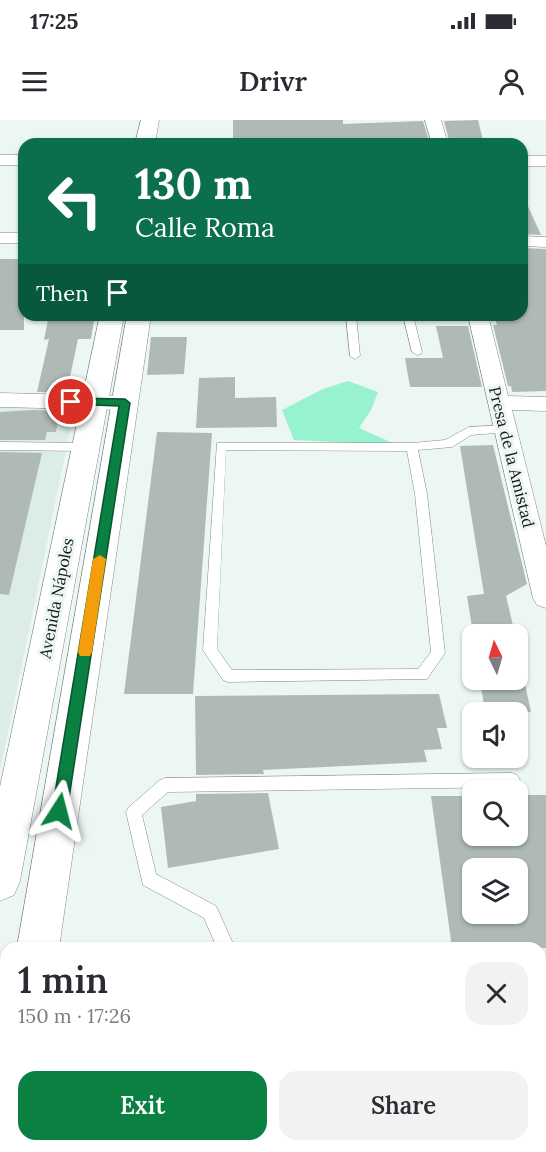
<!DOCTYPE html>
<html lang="en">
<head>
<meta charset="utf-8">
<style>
  :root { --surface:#fff; --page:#f2f2f3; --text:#2b2b33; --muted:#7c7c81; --accent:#0b8043 }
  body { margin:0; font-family:Lora,serif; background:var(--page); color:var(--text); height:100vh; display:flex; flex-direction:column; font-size:22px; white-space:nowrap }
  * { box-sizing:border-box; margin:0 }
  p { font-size:20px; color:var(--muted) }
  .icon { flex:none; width:33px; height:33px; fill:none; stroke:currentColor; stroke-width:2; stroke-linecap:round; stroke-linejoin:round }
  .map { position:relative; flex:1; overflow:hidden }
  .side { position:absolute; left:0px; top:822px; width:546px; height:210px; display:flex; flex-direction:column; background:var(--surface); border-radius:18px 18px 0 0; box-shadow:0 2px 4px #0004 }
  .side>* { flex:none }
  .top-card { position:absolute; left:18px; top:18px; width:510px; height:183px; border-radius:18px; box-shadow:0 2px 4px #0004; background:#0b6e4f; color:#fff; overflow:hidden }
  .needle { width:39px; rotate:355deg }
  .fabs { position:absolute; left:462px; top:504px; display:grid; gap:12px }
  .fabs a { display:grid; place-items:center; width:66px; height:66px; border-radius:12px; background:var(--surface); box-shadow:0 2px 4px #0004; font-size:30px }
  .pin { position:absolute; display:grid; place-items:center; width:51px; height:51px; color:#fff; margin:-26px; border:3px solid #fff; border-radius:50%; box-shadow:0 2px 6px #0007 }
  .me { position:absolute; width:66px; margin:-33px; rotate:9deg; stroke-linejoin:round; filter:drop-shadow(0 0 4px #0008) }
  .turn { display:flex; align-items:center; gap:21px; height:126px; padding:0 18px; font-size:27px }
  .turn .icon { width:78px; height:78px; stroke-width:2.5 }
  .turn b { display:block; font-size:42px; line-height:51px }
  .then { display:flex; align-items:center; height:57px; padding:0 18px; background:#0003; gap:12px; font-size:22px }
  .round { display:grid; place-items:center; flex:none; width:63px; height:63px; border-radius:18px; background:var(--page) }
  .headline { display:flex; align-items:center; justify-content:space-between; height:102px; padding:0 18px }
  h1 { font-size:36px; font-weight:600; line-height:45px }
  .button { display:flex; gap:12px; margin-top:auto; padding:12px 18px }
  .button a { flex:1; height:69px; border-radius:18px; background:var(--accent); color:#fff; font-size:24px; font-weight:600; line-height:69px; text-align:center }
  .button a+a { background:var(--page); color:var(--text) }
  .status { display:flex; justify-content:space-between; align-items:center; height:42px; padding:0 30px; background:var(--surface); direction:ltr }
  .status svg { height:16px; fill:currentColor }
  header { display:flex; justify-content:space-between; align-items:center; height:78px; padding:0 18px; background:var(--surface); font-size:27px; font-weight:600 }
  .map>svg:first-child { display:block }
  .built { fill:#dbede5 }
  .green { fill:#97f2cf }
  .building { fill:#b0bab5; fill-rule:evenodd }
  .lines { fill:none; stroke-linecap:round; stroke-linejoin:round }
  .lane-casing { stroke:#828b87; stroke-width:1 }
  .street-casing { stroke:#828b87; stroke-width:1 }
  .secondary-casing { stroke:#828b87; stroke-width:1 }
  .lane { fill:#fff; fill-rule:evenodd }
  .street { fill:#fff; fill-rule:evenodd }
  .secondary { fill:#fff; fill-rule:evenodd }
  .route { fill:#0b8043; stroke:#07532c; stroke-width:1.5 }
  .slow { fill:#f59e0b }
  .labels { text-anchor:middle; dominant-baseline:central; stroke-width:6; stroke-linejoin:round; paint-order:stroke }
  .street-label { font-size:16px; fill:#141716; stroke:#ecf6f2 }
</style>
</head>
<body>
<div class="status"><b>17:25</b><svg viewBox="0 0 49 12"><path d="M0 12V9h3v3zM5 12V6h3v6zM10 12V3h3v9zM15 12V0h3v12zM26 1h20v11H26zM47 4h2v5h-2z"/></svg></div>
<header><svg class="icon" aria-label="menu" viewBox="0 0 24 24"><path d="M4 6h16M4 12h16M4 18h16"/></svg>Drivr<svg class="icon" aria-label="person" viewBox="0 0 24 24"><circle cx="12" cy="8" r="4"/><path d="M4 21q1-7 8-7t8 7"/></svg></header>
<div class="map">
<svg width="546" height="1032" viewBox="0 0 546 1032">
  <rect width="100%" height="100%" fill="#ecf6f2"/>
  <!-- built -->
  <polygon class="built" points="0,286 75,286 0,651"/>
  <!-- green -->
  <polygon class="green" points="348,261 378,272 371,290 359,308 397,325 294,320 282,290 323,269"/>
  <!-- building -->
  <g class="building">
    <polygon points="233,0 343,0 343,4 423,1 430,24 233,24"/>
    <polygon points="478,0 484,24 450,24 444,1"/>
    <polygon points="522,73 541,115 522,114"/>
    <polygon points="522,128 546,129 546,271 512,272 511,266 508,266 493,205 497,205 494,195 522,195"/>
    <rect x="0" y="139" width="24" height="71"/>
    <polygon points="49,195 95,195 91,219 78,219 70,257 68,257 64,272 37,272 49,219 44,220"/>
    <polygon points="436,206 468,206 482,267 410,267 405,238 443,238"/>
    <polygon points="151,217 187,217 184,254 147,255"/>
    <polygon points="235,257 235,278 276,277 277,307 196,308 199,258"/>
    <polygon points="33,290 60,291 56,312 47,312 45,320 0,320 0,292"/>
    <polygon points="157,312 212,313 193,574 124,574"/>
    <polygon points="493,325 527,464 506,476 515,514 473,514 467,476 484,474 460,326"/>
    <polygon points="0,332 42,333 9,475 0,474"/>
    <polygon points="480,560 524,560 531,592 485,592"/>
    <polygon points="439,574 447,608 437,608 442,629 424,630 427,642 263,650 264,654 196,655 195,576"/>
    <polygon points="268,673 279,729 168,748 161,687 196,681 196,674"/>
    <path d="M518,675H546V828H452L431,676H472V716H518ZM472,748H518V794H472Z"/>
  </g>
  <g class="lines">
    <defs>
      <g id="lane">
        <polygon points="346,195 356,195 360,236 355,239 350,236"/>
        <polygon points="403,195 413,195 422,232 421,234 417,235 412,232"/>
        <path d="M505,305L509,306V312L471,315L452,327L418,330L427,374L445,533L427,559L228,562L223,560L203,530L217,323H412L445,320L469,307ZM226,330L407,331L415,374L431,532L418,549L232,550L217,529Z"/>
        <polygon points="0,322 86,323 92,327 86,331 0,330"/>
        <polygon points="512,653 517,655 520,660 517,665 512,667 168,672 142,695 156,754 216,786 235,828 217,828 204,798 143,765 126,692 129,687 160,660 165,658"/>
      </g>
      <g id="street">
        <polygon points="425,0 441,0 448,24 432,24"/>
        <rect x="0" y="35" width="24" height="10"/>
        <rect x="522" y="36" width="24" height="10"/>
        <rect x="0" y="113" width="24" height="10"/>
        <polygon points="522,116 546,117 546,127 522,126"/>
        <polygon points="468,195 488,195 508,276 546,277 546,291 512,290 546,426 546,488 537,485 533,478"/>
        <polygon points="0,273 125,276 133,278 136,283 133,288 125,290 0,287"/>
      </g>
      <g id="secondary">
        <polygon points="141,0 159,0 155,24 135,24"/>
        <polygon points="100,195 124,195 20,761 14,775 0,781 0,667"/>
        <polygon points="127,195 151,195 59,828 17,828"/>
        <rect x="0" y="870" width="6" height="44"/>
        <rect x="540" y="871" width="6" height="44"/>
        <rect x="0" y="947" width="6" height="46"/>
        <rect x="540" y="947" width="6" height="46"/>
      </g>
    </defs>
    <!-- lane casing -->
    <use href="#lane" class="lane-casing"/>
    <!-- street casing -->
    <use href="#street" class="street-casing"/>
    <!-- secondary casing -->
    <use href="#secondary" class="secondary-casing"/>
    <!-- lane -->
    <use href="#lane" class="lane"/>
    <!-- street -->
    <use href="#street" class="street"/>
    <!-- secondary -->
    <use href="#secondary" class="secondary"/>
  </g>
  <!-- route -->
  <polygon class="route" points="71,278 125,279 130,283 67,691 65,696 59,698 54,696 52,691 119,286 67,284 67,279"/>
  <!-- slow -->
  <polygon class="slow" points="100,435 106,439 92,532 90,536 80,536 78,532 93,439"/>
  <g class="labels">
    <!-- street labels -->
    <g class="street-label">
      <text transform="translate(512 337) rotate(76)">Presa de la Amistad</text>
      <text transform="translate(56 478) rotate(-79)">Avenida Nápoles</text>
    </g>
  </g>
</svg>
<div class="fabs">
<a><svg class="needle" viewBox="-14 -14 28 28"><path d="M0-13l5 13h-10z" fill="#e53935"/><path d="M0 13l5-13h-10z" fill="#7c7c81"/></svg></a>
<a><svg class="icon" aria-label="sound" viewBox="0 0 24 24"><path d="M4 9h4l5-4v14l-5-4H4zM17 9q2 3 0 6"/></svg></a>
<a><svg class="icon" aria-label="search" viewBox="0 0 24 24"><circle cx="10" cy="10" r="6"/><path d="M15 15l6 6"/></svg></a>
<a><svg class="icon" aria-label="layers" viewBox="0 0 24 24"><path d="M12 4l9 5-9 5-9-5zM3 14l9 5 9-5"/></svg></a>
</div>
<div class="pin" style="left:71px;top:282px;background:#d93025"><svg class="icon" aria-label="arrive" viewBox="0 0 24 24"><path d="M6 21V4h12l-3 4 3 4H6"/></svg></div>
<svg class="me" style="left:59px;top:691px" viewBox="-20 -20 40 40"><path d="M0-17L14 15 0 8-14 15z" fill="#0b8043" stroke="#fff" stroke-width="4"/></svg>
<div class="top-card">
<div class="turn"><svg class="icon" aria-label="left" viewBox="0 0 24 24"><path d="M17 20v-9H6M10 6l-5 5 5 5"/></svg><div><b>130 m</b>Calle Roma</div></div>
<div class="then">Then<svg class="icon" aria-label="arrive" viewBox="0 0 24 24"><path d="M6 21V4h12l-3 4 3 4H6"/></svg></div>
</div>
<section class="side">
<div class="headline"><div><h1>1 min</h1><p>150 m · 17:26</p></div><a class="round"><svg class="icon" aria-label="close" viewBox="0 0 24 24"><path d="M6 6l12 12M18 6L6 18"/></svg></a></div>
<div class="button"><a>Exit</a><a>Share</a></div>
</section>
</div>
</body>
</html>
